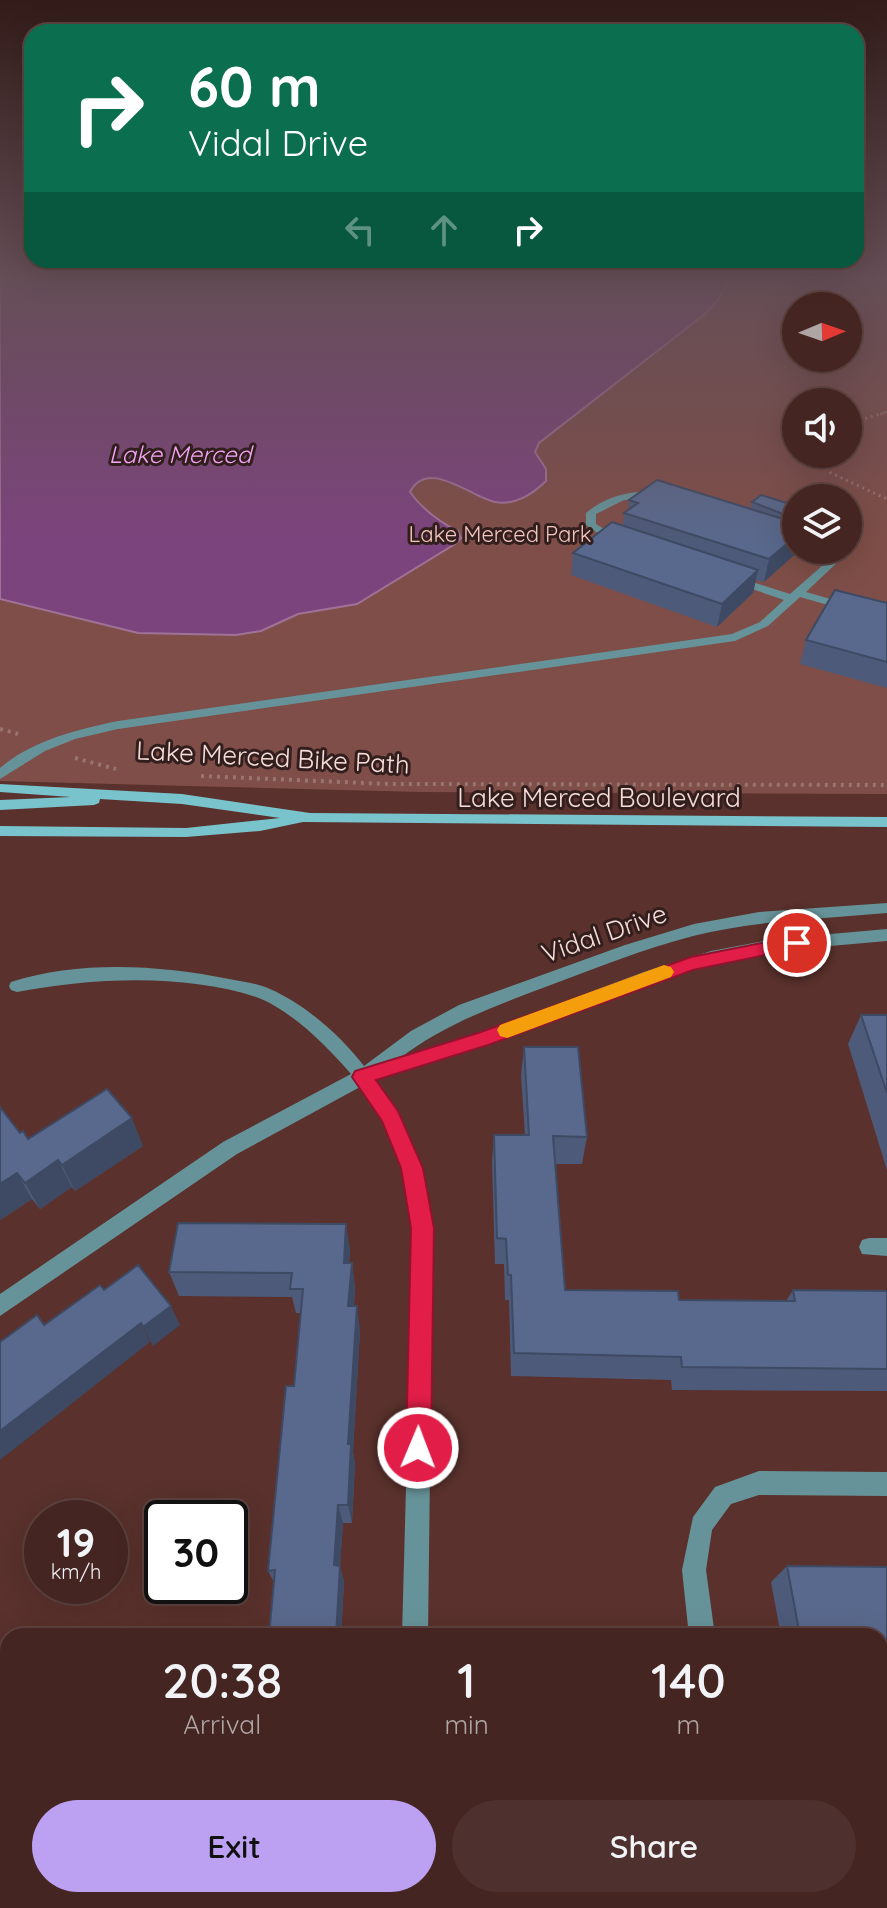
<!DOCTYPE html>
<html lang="en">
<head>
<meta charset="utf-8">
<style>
  :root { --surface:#442521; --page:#4e312e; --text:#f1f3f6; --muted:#afa5a5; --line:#5c423f; --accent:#bca0f2 }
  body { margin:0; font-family:Quicksand,sans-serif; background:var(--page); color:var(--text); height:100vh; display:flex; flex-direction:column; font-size:30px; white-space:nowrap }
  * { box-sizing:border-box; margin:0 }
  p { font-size:26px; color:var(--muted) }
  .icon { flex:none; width:44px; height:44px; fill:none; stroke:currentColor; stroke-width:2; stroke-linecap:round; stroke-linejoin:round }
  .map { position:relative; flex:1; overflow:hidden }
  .sheet { position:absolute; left:0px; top:1628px; width:888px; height:280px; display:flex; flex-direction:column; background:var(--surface); border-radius:24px 24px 0 0; box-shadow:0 8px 32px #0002,0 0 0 2px var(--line) }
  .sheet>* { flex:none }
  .hud { position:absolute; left:24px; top:24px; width:840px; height:244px; border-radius:24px; box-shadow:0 8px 32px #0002,0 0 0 2px var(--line); background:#0b6e4f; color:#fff; overflow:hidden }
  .needle { width:52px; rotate:88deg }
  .buttons { position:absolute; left:782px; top:292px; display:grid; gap:16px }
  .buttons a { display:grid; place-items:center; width:80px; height:80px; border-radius:50%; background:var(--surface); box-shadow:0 8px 32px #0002,0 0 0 2px var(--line); font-size:40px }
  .speed { position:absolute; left:24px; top:1500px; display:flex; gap:16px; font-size:40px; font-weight:700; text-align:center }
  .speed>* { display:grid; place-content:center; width:104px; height:104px; border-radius:50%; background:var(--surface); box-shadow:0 8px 32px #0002,0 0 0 2px var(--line); line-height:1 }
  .speed small { font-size:20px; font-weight:400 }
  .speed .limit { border:4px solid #111; border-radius:12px; background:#fff; color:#111 }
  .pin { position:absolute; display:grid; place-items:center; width:68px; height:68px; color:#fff; margin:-34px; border:4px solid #fff; border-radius:50%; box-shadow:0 2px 8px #0007 }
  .me { position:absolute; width:88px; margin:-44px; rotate:1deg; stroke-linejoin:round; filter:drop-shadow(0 0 6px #0008) }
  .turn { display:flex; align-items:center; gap:28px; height:168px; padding:0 32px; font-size:36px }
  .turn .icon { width:104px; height:104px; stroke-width:2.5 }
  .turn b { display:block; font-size:56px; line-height:68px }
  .lanes { display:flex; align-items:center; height:76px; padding:0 32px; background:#0003; justify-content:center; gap:40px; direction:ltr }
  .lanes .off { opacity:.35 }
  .eta { display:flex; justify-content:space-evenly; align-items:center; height:136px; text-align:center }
  .eta b { font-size:48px; font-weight:600; line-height:56px }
  .primary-button { display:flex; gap:16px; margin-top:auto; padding:16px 32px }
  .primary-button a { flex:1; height:92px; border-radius:48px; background:var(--accent); color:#111; font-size:32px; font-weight:600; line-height:92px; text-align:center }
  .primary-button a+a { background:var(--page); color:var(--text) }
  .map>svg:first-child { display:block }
  .green { fill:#7f4e48; fill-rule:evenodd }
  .water { fill:#7c447d; stroke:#a17298; stroke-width:2 }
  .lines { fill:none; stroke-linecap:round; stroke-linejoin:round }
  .path-far2 { stroke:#987570; stroke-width:2; stroke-dasharray:2 3; stroke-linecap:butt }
  .path-far1 { stroke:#987570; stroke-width:3; stroke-dasharray:2 4; stroke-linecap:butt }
  .path { stroke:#987570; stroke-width:4; stroke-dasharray:3 5; stroke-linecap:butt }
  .service { fill:#669399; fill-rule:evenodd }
  .minor { fill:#669399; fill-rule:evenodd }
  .secondary { fill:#79c3cd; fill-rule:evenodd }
  .wall { fill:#4d5a79 }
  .shaded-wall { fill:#3e4a63 }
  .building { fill:#59698d; stroke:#3e4a63; stroke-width:2 }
  .route { fill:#e11d48; stroke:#92132f; stroke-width:2 }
  .slow { fill:#f59e0b }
  .labels { text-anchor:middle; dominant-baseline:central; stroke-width:6; stroke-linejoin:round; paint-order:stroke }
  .far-park-label { font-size:22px; fill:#f5c5bf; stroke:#321f1d }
  .far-water-label { font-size:24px; font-style:italic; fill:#f5a4f6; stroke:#321f1d }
  .street-label { font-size:26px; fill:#f7dcd8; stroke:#321f1d }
</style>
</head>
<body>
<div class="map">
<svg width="887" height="1908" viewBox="0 0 887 1908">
  <rect width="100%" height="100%" fill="#5a312c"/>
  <!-- green -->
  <path class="green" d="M0,275H887V794L421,792L0,781ZM796,306H848V358H796ZM796,402H848V454H796ZM796,498H848V550H796Z"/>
  <!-- water -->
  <path class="water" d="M0,275H730L719,299L705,314L539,443L535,452L546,469V481C533,494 514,506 495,502C472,498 428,457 410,492C421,508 441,523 458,531L461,538L455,544L357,604L298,614L261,631L236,635L138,633L0,599Z"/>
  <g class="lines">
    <!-- path-far2 -->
    <polyline class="path-far2" points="880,414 887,412"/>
    <!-- path-far1 -->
    <g class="path-far1">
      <polyline points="848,424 886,412"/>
      <polyline points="814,454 831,473 887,499"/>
    </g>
    <!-- path -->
    <g class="path">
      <polyline points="0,729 18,734"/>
      <polyline points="75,758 116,769"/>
      <polyline points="201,776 389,784 887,785"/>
    </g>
    <!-- service -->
    <g class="service">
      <path d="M638,492L656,493L661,496L656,499L624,500L596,514V524L620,539V543H612L586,525V513C601,500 619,494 638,492Z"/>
      <path d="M812,550H828L843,557L806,592L887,615V622L800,597L768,626L735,641L118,729L75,739L45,751L0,779V768C33,740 76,730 118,721L732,634L760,622L784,600L729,581V577H737L790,594L831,558Z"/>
      <polygon points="869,1238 887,1238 887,1256 862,1254 859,1247 862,1240"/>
    </g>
    <!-- minor -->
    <g class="minor">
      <path d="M887,903V913C822,919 756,920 693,936C643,949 596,968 548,986C495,1006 445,1024 400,1058L478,1034L644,972L711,951L774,939L887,929V941L774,951L711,963L656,980L488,1045L376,1080C413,1128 422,1171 433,1228L428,1636H402L413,1228C403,1171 396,1134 360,1087L237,1154L0,1316V1294L223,1142L351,1074C328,1047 290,1009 256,997C183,973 91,978 17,992L11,990L9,986L11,982C79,960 160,965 229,979C243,982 257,983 270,989C306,1005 340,1035 364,1066L411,1031L459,1005L625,945L694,924L759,912Z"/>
      <polygon points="759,1471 887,1472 887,1496 759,1495 731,1504 712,1530 706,1570 715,1636 689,1636 682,1570 693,1517 715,1487"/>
      <polygon points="0,1882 8,1882 8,1900 21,1900 18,1906 0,1908"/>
      <polygon points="880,1893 887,1893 887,1908 259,1908 256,1900 880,1900"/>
    </g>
    <!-- secondary -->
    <polygon class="secondary" points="0,784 182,794 310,813 887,817 887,827 303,822 260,831 186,837 0,836 0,826 186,828 280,818 182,804 100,799 99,803 94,805 0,810 0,800 71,797 0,792"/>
  </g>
  <!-- wall -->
  <g class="wall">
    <polygon points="629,500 750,509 752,502 796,506 796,550 764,582 756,580 753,593 717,627 571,575 573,553 623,526 624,513 628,510"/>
    <polygon points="887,603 887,688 800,664 806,640"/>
    <polygon points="861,1015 887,1015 887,1170 848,1044"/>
    <polygon points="524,1047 587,1137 582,1164 555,1164 565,1290 679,1300 786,1301 793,1290 887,1291 887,1391 672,1390 671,1380 511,1376 509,1300 505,1300 504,1264 495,1264 492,1162 494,1135 525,1135 521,1075"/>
    <polygon points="0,1107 20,1133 28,1139 143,1146 75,1191 72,1187 40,1209 32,1199 0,1220"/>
    <polygon points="350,1249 349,1263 352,1263 355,1288 354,1306 360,1330 353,1452 355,1464 352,1523 343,1523 340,1566 344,1582 341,1636 269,1636 274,1582 268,1571 294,1386 301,1313 296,1313 292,1297 179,1296 169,1272"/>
    <polygon points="787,1566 887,1567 887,1782 880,1782 880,1636 781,1636 771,1582"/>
    <rect x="0" y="1675" width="8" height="93"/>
  </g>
  <!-- shaded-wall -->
  <g class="shaded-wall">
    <polygon points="796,536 796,550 800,550 764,582 769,559"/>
    <polygon points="758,570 753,593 717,627 722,604"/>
    <polygon points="132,1118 143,1146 75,1191 62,1165"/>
    <polygon points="58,1160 72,1187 40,1209 25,1183"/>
    <polygon points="17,1173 32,1199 0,1220 0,1184"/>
    <polygon points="346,1224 350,1249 347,1288 344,1263"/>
    <polygon points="352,1263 355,1288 352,1330 348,1306"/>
    <polygon points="171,1306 180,1325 153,1346 143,1327"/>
    <polygon points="357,1306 360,1330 353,1452 355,1464 352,1523 348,1505 348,1444"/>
    <polygon points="141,1323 150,1342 0,1460 0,1431"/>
    <polygon points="338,1505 343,1523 340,1566 344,1582 341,1636 336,1636 334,1565"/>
  </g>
  <!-- building -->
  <g class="building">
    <polygon points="657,480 796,523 796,536 769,559 624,513 638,503 629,500"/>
    <polygon points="761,495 796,506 796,519 752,502"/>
    <polygon points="612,522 758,570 722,604 573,553"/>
    <polygon points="835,590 887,603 887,662 806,640"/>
    <polygon points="861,1015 887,1015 887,1093"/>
    <polygon points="524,1047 578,1047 587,1137 553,1136 565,1290 678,1291 679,1300 795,1301 793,1290 887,1291 887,1369 682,1367 681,1357 514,1353 511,1275 508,1275 506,1239 497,1238 494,1135 529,1135"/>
    <polygon points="107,1089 132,1118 62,1165 58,1160 25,1183 17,1173 0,1184 0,1107 20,1133 23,1131 28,1139"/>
    <polygon points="178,1223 346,1224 344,1263 352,1263 348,1306 357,1306 348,1444 351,1444 348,1505 338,1505 334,1565 340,1566 336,1636 269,1636 275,1570 268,1571 286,1386 294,1386 303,1289 290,1289 292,1273 169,1272"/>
    <polygon points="138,1265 171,1306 143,1327 141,1323 0,1431 0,1342 37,1315 44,1325 100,1285 104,1290"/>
    <polygon points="787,1566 887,1567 887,1774 880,1774 880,1636 800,1636"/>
    <rect x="0" y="1675" width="8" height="86"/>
  </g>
  <!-- sky -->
  <linearGradient id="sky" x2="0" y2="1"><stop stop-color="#321b18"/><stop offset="0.51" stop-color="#654e56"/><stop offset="1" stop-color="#654e56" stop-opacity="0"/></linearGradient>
  <rect width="887" height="542" fill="url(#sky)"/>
  <!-- route -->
  <polygon class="route" points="797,936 806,943 803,947 693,970 488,1045 376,1080 398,1111 423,1168 434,1228 431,1448 427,1457 418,1460 409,1457 406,1448 411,1228 401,1168 382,1121 352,1077 355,1071 478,1033 691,957"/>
  <!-- slow -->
  <polygon class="slow" points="664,965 671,967 674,972 671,977 507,1038 500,1036 497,1030 500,1025"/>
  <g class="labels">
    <!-- far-park labels -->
    <g class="far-park-label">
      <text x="500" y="534">Lake Merced Park</text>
    </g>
    <!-- far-water labels -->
    <g class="far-water-label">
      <text x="180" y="454">Lake Merced</text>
    </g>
    <!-- street labels -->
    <g class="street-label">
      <text transform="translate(273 757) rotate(3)">Lake Merced Bike Path</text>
      <text x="599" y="797">Lake Merced Boulevard</text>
      <text transform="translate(604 933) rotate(-19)">Vidal Drive</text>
    </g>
  </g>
</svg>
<div class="buttons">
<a><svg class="needle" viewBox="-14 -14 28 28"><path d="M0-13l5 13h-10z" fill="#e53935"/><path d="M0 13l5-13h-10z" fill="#afa5a5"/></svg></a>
<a><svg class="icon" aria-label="sound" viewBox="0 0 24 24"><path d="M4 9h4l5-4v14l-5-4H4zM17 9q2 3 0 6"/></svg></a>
<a><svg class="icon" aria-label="layers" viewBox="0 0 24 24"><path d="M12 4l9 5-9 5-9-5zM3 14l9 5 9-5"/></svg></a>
</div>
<div class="speed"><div>19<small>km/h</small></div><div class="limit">30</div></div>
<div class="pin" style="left:797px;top:943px;background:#d93025"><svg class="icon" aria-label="arrive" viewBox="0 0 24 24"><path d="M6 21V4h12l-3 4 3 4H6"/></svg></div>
<svg class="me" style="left:418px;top:1448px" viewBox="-20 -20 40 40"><circle r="17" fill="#e11d48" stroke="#fff" stroke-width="3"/><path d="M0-11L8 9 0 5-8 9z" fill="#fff"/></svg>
<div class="hud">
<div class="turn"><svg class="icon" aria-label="right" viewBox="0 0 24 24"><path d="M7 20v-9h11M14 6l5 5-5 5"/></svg><div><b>60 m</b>Vidal Drive</div></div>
<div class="lanes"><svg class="icon off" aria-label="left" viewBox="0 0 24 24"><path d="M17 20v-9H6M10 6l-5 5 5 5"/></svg><svg class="icon off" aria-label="ahead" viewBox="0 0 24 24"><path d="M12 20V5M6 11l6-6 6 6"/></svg><svg class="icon" aria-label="right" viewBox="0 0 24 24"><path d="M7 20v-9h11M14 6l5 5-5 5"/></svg></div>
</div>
<section class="sheet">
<div class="eta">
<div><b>20:38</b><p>Arrival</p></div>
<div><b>1</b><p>min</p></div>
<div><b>140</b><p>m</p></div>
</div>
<div class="primary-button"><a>Exit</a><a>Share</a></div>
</section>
</div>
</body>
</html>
